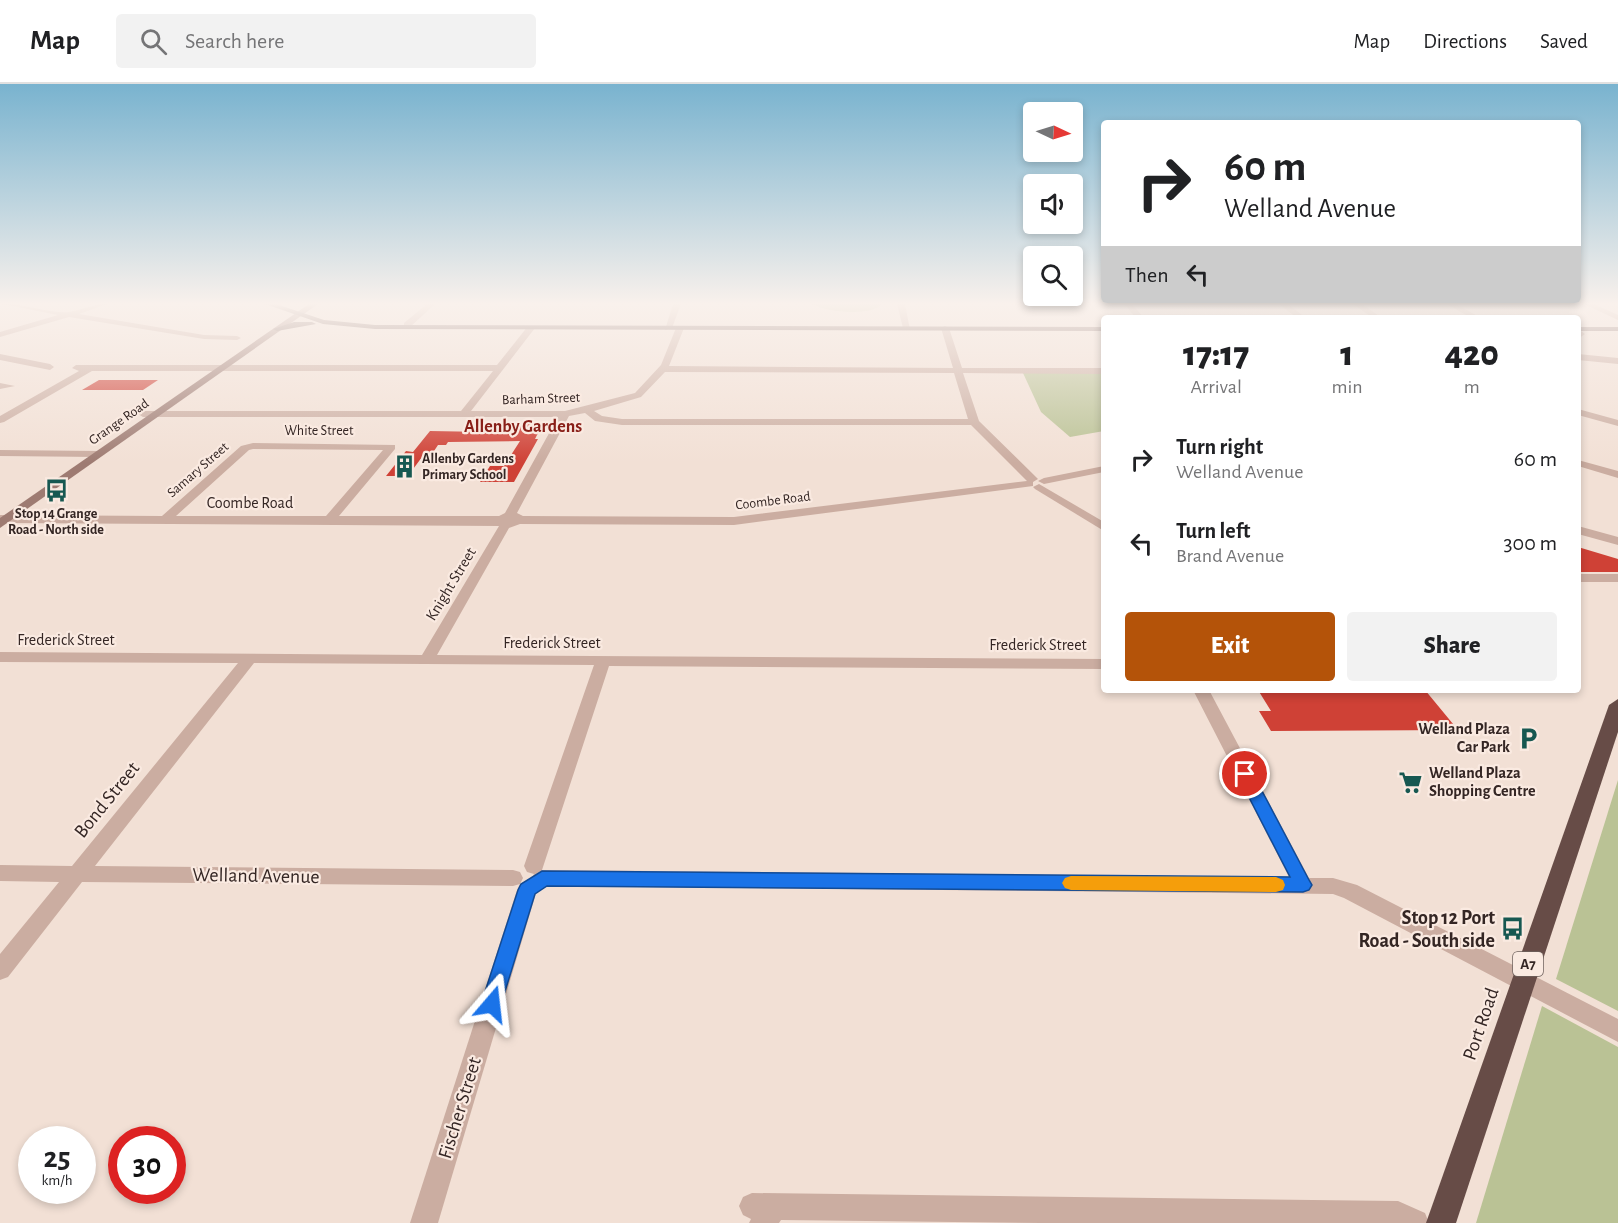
<!DOCTYPE html>
<html lang="en">
<head>
<meta charset="utf-8">
<style>
  :root { --surface:#fff; --page:#f2f2f2; --text:#202124; --muted:#757577; --line:#e0e0e0; --accent:#b45309 }
  body { margin:0; font-family:"Alegreya Sans",sans-serif; background:var(--page); color:var(--text); height:100vh; display:flex; flex-direction:column; font-size:22px; white-space:nowrap }
  * { box-sizing:border-box; margin:0 }
  p { font-size:20px; color:var(--muted) }
  .icon { flex:none; width:33px; height:33px; fill:none; stroke:currentColor; stroke-width:2; stroke-linecap:round; stroke-linejoin:round }
  .map { position:relative; flex:1; overflow:hidden }
  .details { position:absolute; left:1101px; top:231px; width:480px; height:378px; display:flex; flex-direction:column; background:var(--surface); border-radius:6px; box-shadow:0 3px 9px #0003 }
  .details>* { flex:none }
  .top-card { position:absolute; left:1101px; top:36px; width:480px; height:183px; border-radius:6px; box-shadow:0 3px 9px #0003; background:#fff; color:var(--text); overflow:hidden }
  .needle { width:39px; rotate:94deg }
  .tools { position:absolute; left:1023px; top:18px; display:grid; gap:12px }
  .tools a { display:grid; place-items:center; width:60px; height:60px; border-radius:6px; background:var(--surface); box-shadow:0 3px 9px #0003; font-size:30px }
  .speed { position:absolute; left:18px; top:1042px; display:flex; gap:12px; font-size:30px; font-weight:700; text-align:center }
  .speed>* { display:grid; place-content:center; width:78px; height:78px; border-radius:50%; background:var(--surface); box-shadow:0 3px 9px #0003; line-height:1 }
  .speed small { font-size:15px; font-weight:400 }
  .speed .limit { border:9px solid #d22; background:#fff; color:#111 }
  .pin { position:absolute; display:grid; place-items:center; width:51px; height:51px; color:#fff; margin:-26px; border:3px solid #fff; border-radius:50%; box-shadow:0 2px 6px #0007 }
  .me { position:absolute; width:66px; margin:-33px; rotate:17deg; stroke-linejoin:round; filter:drop-shadow(0 0 4px #0008) }
  .turn { display:flex; align-items:center; gap:21px; height:126px; padding:0 24px; font-size:27px }
  .turn .icon { width:78px; height:78px; stroke-width:2.5 }
  .turn b { display:block; font-size:42px; line-height:51px }
  .then { display:flex; align-items:center; height:57px; padding:0 24px; background:#0003; gap:12px; font-size:22px }
  .eta { display:flex; justify-content:space-evenly; align-items:center; height:102px; text-align:center }
  .eta b { font-size:36px; font-weight:800; line-height:42px }
  .action { display:flex; gap:12px; margin-top:auto; padding:12px 24px }
  .action a { flex:1; height:69px; border-radius:6px; background:var(--accent); color:#fff; font-size:24px; font-weight:800; line-height:69px; text-align:center }
  .action a+a { background:var(--page); color:var(--text) }
  ul { padding:0; list-style:none }
  li { display:flex; align-items:center; gap:18px; height:84px; padding:0 24px }
  li div { flex:1 }
  li b { display:block; font-size:22px }
  li em { font-style:normal }
  header { display:flex; align-items:center; gap:36px; box-sizing:border-box; height:84px; padding:0 30px; background:var(--surface); border-bottom:2px solid var(--line) }
  header strong { font-size:28px }
  nav { display:flex; gap:33px; margin-inline-start:auto; font-size:21px }
  .search { width:420px; height:54px; background:var(--page); display:flex; align-items:center; gap:15px; box-sizing:border-box; padding:0 21px; border-radius:6px; color:var(--muted); font-size:22px }
  .map>svg:first-child { display:block }
  .green { fill:#bac295 }
  .building { fill:#cf4136 }
  .lines { fill:none; stroke-linecap:round; stroke-linejoin:round }
  .minor { fill:#cbada1; fill-rule:evenodd }
  .secondary { fill:#9e7b72; fill-rule:evenodd }
  .primary { fill:#785a54; fill-rule:evenodd }
  .trunk { fill:#674c47; fill-rule:evenodd }
  .route { fill:#1a73e8; stroke:#114b97; stroke-width:1.5 }
  .slow { fill:#f59e0b }
  .labels { text-anchor:middle; dominant-baseline:central; stroke-width:4.5; stroke-linejoin:round; paint-order:stroke }
  .far-street-label { font-size:14px; fill:#342624; stroke:#faeae1 }
  .far-poi-label { font-size:14px; font-weight:bold; fill:#342624; stroke:#faeae1; text-anchor:start }
  .shield { fill:#faeae1; stroke:#6f615d; stroke-width:1.5 }
  .shield-label { font-size:15px; font-weight:bold; fill:#342624 }
  .street-label { font-size:16px; fill:#342624; stroke:#faeae1 }
  .poi-label { font-size:16px; font-weight:bold; fill:#342624; stroke:#faeae1; text-anchor:end }
  .far-district-label { font-size:18px; font-weight:bold; fill:#891f18; stroke:#faeae1 }
  .near-street-label { font-size:20px; fill:#342624; stroke:#faeae1 }
  .near-poi-label { font-size:20px; font-weight:bold; fill:#342624; stroke:#faeae1; text-anchor:end }
</style>
</head>
<body>
<header>
<strong>Map</strong>
<div class="search"><svg class="icon" aria-label="search" viewBox="0 0 24 24"><circle cx="10" cy="10" r="6"/><path d="M15 15l6 6"/></svg>Search here</div>
<nav><a>Map</a><a>Directions</a><a>Saved</a></nav>
</header>
<div class="map">
<svg width="1618" height="1139" viewBox="0 0 1618 1139">
  <rect width="100%" height="100%" fill="#f2e0d5"/>
  <!-- green -->
  <g class="green">
    <path d="M812,220H882C870,233 826,228 812,220Z"/>
    <polygon points="1023,289 1104,289 1104,347 1070,353 1041,328"/>
    <polygon points="1618,696 1618,927 1556,895"/>
    <polygon points="1542,922 1618,963 1618,1139 1476,1139"/>
  </g>
  <!-- building -->
  <g class="building">
    <polygon points="99,296 158,296 143,306 82,306"/>
    <polygon points="500,338 542,341 535,355 538,355 514,398 480,398 490,382 504,382 520,357 448,358 446,361 438,361 430,373 422,373 408,392 386,392 406,367 413,368 430,347 487,348"/>
    <polygon points="1578,463 1618,475 1618,488 1578,488"/>
    <polygon points="1258,606 1425,606 1458,646 1271,647 1259,627 1271,627"/>
  </g>
  <g class="lines">
    <!-- minor -->
    <g class="minor">
      <path d="M2,220C24,219 51,230 69,228C82,226 93,220 107,220L79,230L204,251L237,252L241,254L237,256L204,255L69,233L0,253V248L58,231Z"/>
      <polygon points="427,220 435,220 410,243 404,243 404,239"/>
      <polygon points="673,220 681,220 672,244 665,246"/>
      <polygon points="897,220 905,220 910,246 903,244"/>
      <polygon points="1124,220 1132,220 1144,234 1136,234"/>
      <polygon points="1279,220 1288,220 1306,234 1297,234"/>
      <polygon points="1353,220 1362,220 1382,234 1373,234"/>
      <polygon points="1447,220 1456,220 1481,234 1471,234"/>
      <polygon points="1584,220 1594,220 1618,231 1618,236"/>
      <path d="M528,242L535,244L471,327H565L635,309L661,281L676,244L680,242L684,244L669,282L953,284L941,244L945,242L949,244L962,284H1104V290L963,289L979,337L1036,393L1038,395L1033,398V402L734,441L520,440L509,444L437,571L1104,575V585L609,582L542,786L1289,793L1193,606H1209L1309,794H1333L1357,801L1618,935V958L1344,814L1333,810L542,802L535,800L532,794L534,790L527,788L524,782L594,581L254,579L95,782L513,786L520,788L523,794L520,800L513,802L82,798L8,893L0,896V870L59,798L0,797V781L72,782L238,579L0,578V568L422,571L499,442L0,439V431L162,432L241,362L253,359L395,361V365L339,432H499L505,429L558,333H143L138,330L143,327H461L493,287H92L4,338L0,339V332L79,287L72,284L76,281H497ZM665,288L954,289L968,335H622L602,332L594,327L641,313ZM585,329L595,337L622,341H971L1027,397L734,433L523,432L517,429L569,332ZM253,365L383,366L326,432H176L249,366Z"/>
      <polygon points="1578,245 1585,250 1578,255"/>
      <polygon points="0,270 50,280 54,283 50,286 0,276"/>
      <polygon points="1578,270 1618,274 1618,280 1578,276"/>
      <polygon points="0,299 15,302 0,305"/>
      <polygon points="1578,325 1618,336 1618,342 1578,331"/>
      <polygon points="0,366 98,367 103,370 98,373 0,372"/>
      <polygon points="1578,376 1618,387 1618,394 1578,382"/>
      <polygon points="1104,382 1104,388 1044,400 1038,397 1044,394"/>
      <polygon points="1039,400 1104,438 1104,447 1035,405 1033,403"/>
      <polygon points="1578,442 1618,453 1618,461 1578,450"/>
      <rect x="1578" y="490" width="40" height="8"/>
      <polygon points="527,798 534,800 537,806 438,1139 410,1139 517,806 520,800"/>
      <polygon points="752,1109 1398,1117 1425,1129 1429,1139 1041,1139 781,1136 779,1139 749,1139 751,1135 743,1131 739,1122 743,1113"/>
    </g>
    <!-- secondary -->
    <polygon class="secondary" points="309,220 318,220 0,444 0,434"/>
    <!-- primary -->
    <g class="primary">
      <polygon points="265,220 276,220 324,236 375,241 1104,243 1104,247 375,245 323,240"/>
      <polygon points="294,238 312,238 316,240 277,247 273,245"/>
      <rect x="1578" y="243" width="40" height="4"/>
    </g>
    <!-- trunk -->
    <polygon class="trunk" points="1618,615 1618,648 1456,1139 1426,1139 1609,621"/>
  </g>
  <!-- sky -->
  <linearGradient id="sky" x2="0" y2="1"><stop stop-color="#79b3cf"/><stop offset="0.58" stop-color="#f9f1ec"/><stop offset="1" stop-color="#f9f1ec" stop-opacity="0"/></linearGradient>
  <rect width="1618" height="379" fill="url(#sky)"/>
  <!-- route -->
  <polygon class="route" points="1245,684 1253,690 1309,796 1312,801 1309,806 1303,808 547,802 535,810 499,927 492,930 484,927 481,920 518,806 521,800 542,787 1290,793 1237,690"/>
  <!-- slow -->
  <polygon class="slow" points="1071,792 1276,793 1283,796 1285,801 1283,806 1276,808 1071,806 1065,804 1062,799 1065,794"/>
  <!-- icons -->
  <defs>
    <symbol id="building-bare" viewBox="-9 -9 18 18"><path d="M-4-6H4V6H1V3H-1V6H-4ZM-2.5-4.3h1.7v1.8h-1.7ZM.8-4.3h1.7v1.8H.8ZM-2.5-1h1.7V.8h-1.7ZM.8-1h1.7V.8H.8Z" fill="#175851" stroke="#faeae1" stroke-width="2.5" paint-order="stroke"/></symbol>
    <symbol id="bus-bare" viewBox="-9 -9 18 18"><path d="M-5-6H5V4H4V6H2V4H-2V6H-4V4H-5ZM-3.5-4V0h7V-4ZM-3.5 1.2v1.5H-2V1.2ZM2 1.2v1.5H3.5V1.2Z" fill="#175851" stroke="#faeae1" stroke-width="2.5" paint-order="stroke"/></symbol>
    <symbol id="parking-bare" viewBox="-9 -9 18 18"><path d="M-3.5-5.5H1a3.5 3.5 0 0 1 0 7H-1V5.5H-3.5ZM-1-3.4V-.6H.8a1.4 1.4 0 0 0 0-2.8Z" fill="#175851" stroke="#faeae1" stroke-width="2.5" paint-order="stroke"/></symbol>
    <symbol id="supermarket-bare" viewBox="-9 -9 18 18"><path d="M-6-5.5h2.5l.6 2H6L4.5 2H-2.5L-4.4-4H-6ZM-1.5 3.2a1.3 1.3 0 1 0 .1 0ZM3 3.2a1.3 1.3 0 1 0 .1 0Z" fill="#175851" stroke="#faeae1" stroke-width="2.5" paint-order="stroke"/></symbol>
  </defs>
  <g fill-rule="evenodd">
    <use href="#building-bare" x="388" y="366" width="33" height="33"/>
    <use href="#bus-bare" x="40" y="390" width="33" height="33"/>
    <use href="#parking-bare" x="1512" y="638" width="33" height="33"/>
    <use href="#supermarket-bare" x="1394" y="682" width="33" height="33"/>
    <use href="#bus-bare" x="1496" y="828" width="33" height="33"/>
  </g>
  <g class="labels">
    <!-- far-street labels -->
    <g class="far-street-label">
      <text transform="translate(541 315) rotate(-2)">Barham Street</text>
      <text transform="translate(119 338) rotate(-35)">Grange Road</text>
      <text x="319" y="347">White Street</text>
      <text transform="translate(198 386) rotate(-41)">Samary Street</text>
      <text transform="translate(773 417) rotate(-7)">Coombe Road</text>
    </g>
    <!-- far-poi labels -->
    <g class="far-poi-label">
      <text x="422" y="375">Allenby Gardens<tspan x="422" dy="16">Primary School</tspan></text>
      <text x="56" y="430" text-anchor="middle">Stop 14 Grange<tspan x="56" dy="16">Road - North side</tspan></text>
    </g>
    <!-- shield labels -->
    <rect class="shield" x="1513" y="868" width="30" height="24" rx="4.5"/>
    <g class="shield-label">
      <text x="1528" y="880">A7</text>
    </g>
    <!-- street labels -->
    <g class="street-label">
      <text x="250" y="419">Coombe Road</text>
      <text transform="translate(451 500) rotate(-59)">Knight Street</text>
      <text x="66" y="556">Frederick Street</text>
      <text x="552" y="559">Frederick Street</text>
      <text x="1038" y="561">Frederick Street</text>
    </g>
    <!-- poi labels -->
    <g class="poi-label">
      <text x="1510" y="645">Welland Plaza<tspan x="1510" dy="18">Car Park</tspan></text>
      <text x="1429" y="689" text-anchor="start">Welland Plaza<tspan x="1429" dy="18">Shopping Centre</tspan></text>
    </g>
    <!-- far-district labels -->
    <g class="far-district-label">
      <text x="523" y="343">Allenby Gardens</text>
    </g>
    <!-- near-street labels -->
    <g class="near-street-label">
      <text transform="translate(107 716) rotate(-51)">Bond Street</text>
      <text transform="translate(256 792) rotate(1)">Welland Avenue</text>
      <text transform="translate(1481 940) rotate(-71)">Port Road</text>
      <text transform="translate(460 1024) rotate(-73)">Fischer Street</text>
    </g>
    <!-- near-poi labels -->
    <g class="near-poi-label">
      <text x="1495" y="834">Stop 12 Port<tspan x="1495" dy="23">Road - South side</tspan></text>
    </g>
  </g>
</svg>
<div class="tools">
<a><svg class="needle" viewBox="-14 -14 28 28"><path d="M0-13l5 13h-10z" fill="#e53935"/><path d="M0 13l5-13h-10z" fill="#757577"/></svg></a>
<a><svg class="icon" aria-label="sound" viewBox="0 0 24 24"><path d="M4 9h4l5-4v14l-5-4H4zM17 9q2 3 0 6"/></svg></a>
<a><svg class="icon" aria-label="search" viewBox="0 0 24 24"><circle cx="10" cy="10" r="6"/><path d="M15 15l6 6"/></svg></a>
</div>
<div class="speed"><div>25<small>km/h</small></div><div class="limit">30</div></div>
<div class="pin" style="left:1245px;top:690px;background:#d93025"><svg class="icon" aria-label="arrive" viewBox="0 0 24 24"><path d="M6 21V4h12l-3 4 3 4H6"/></svg></div>
<svg class="me" style="left:492px;top:920px" viewBox="-20 -20 40 40"><path d="M0-17L14 15 0 8-14 15z" fill="#1a73e8" stroke="#fff" stroke-width="4"/></svg>
<div class="top-card">
<div class="turn"><svg class="icon" aria-label="right" viewBox="0 0 24 24"><path d="M7 20v-9h11M14 6l5 5-5 5"/></svg><div><b>60 m</b>Welland Avenue</div></div>
<div class="then">Then<svg class="icon" aria-label="left" viewBox="0 0 24 24"><path d="M17 20v-9H6M10 6l-5 5 5 5"/></svg></div>
</div>
<section class="details">
<div class="eta">
<div><b>17:17</b><p>Arrival</p></div>
<div><b>1</b><p>min</p></div>
<div><b>420</b><p>m</p></div>
</div>
<ul>
<li><svg class="icon" aria-label="right" viewBox="0 0 24 24"><path d="M7 20v-9h11M14 6l5 5-5 5"/></svg><div><b>Turn right</b><p>Welland Avenue</p></div><em>60 m</em></li>
<li><svg class="icon" aria-label="left" viewBox="0 0 24 24"><path d="M17 20v-9H6M10 6l-5 5 5 5"/></svg><div><b>Turn left</b><p>Brand Avenue</p></div><em>300 m</em></li>
</ul>
<div class="action"><a>Exit</a><a>Share</a></div>
</section>
</div>
</body>
</html>
